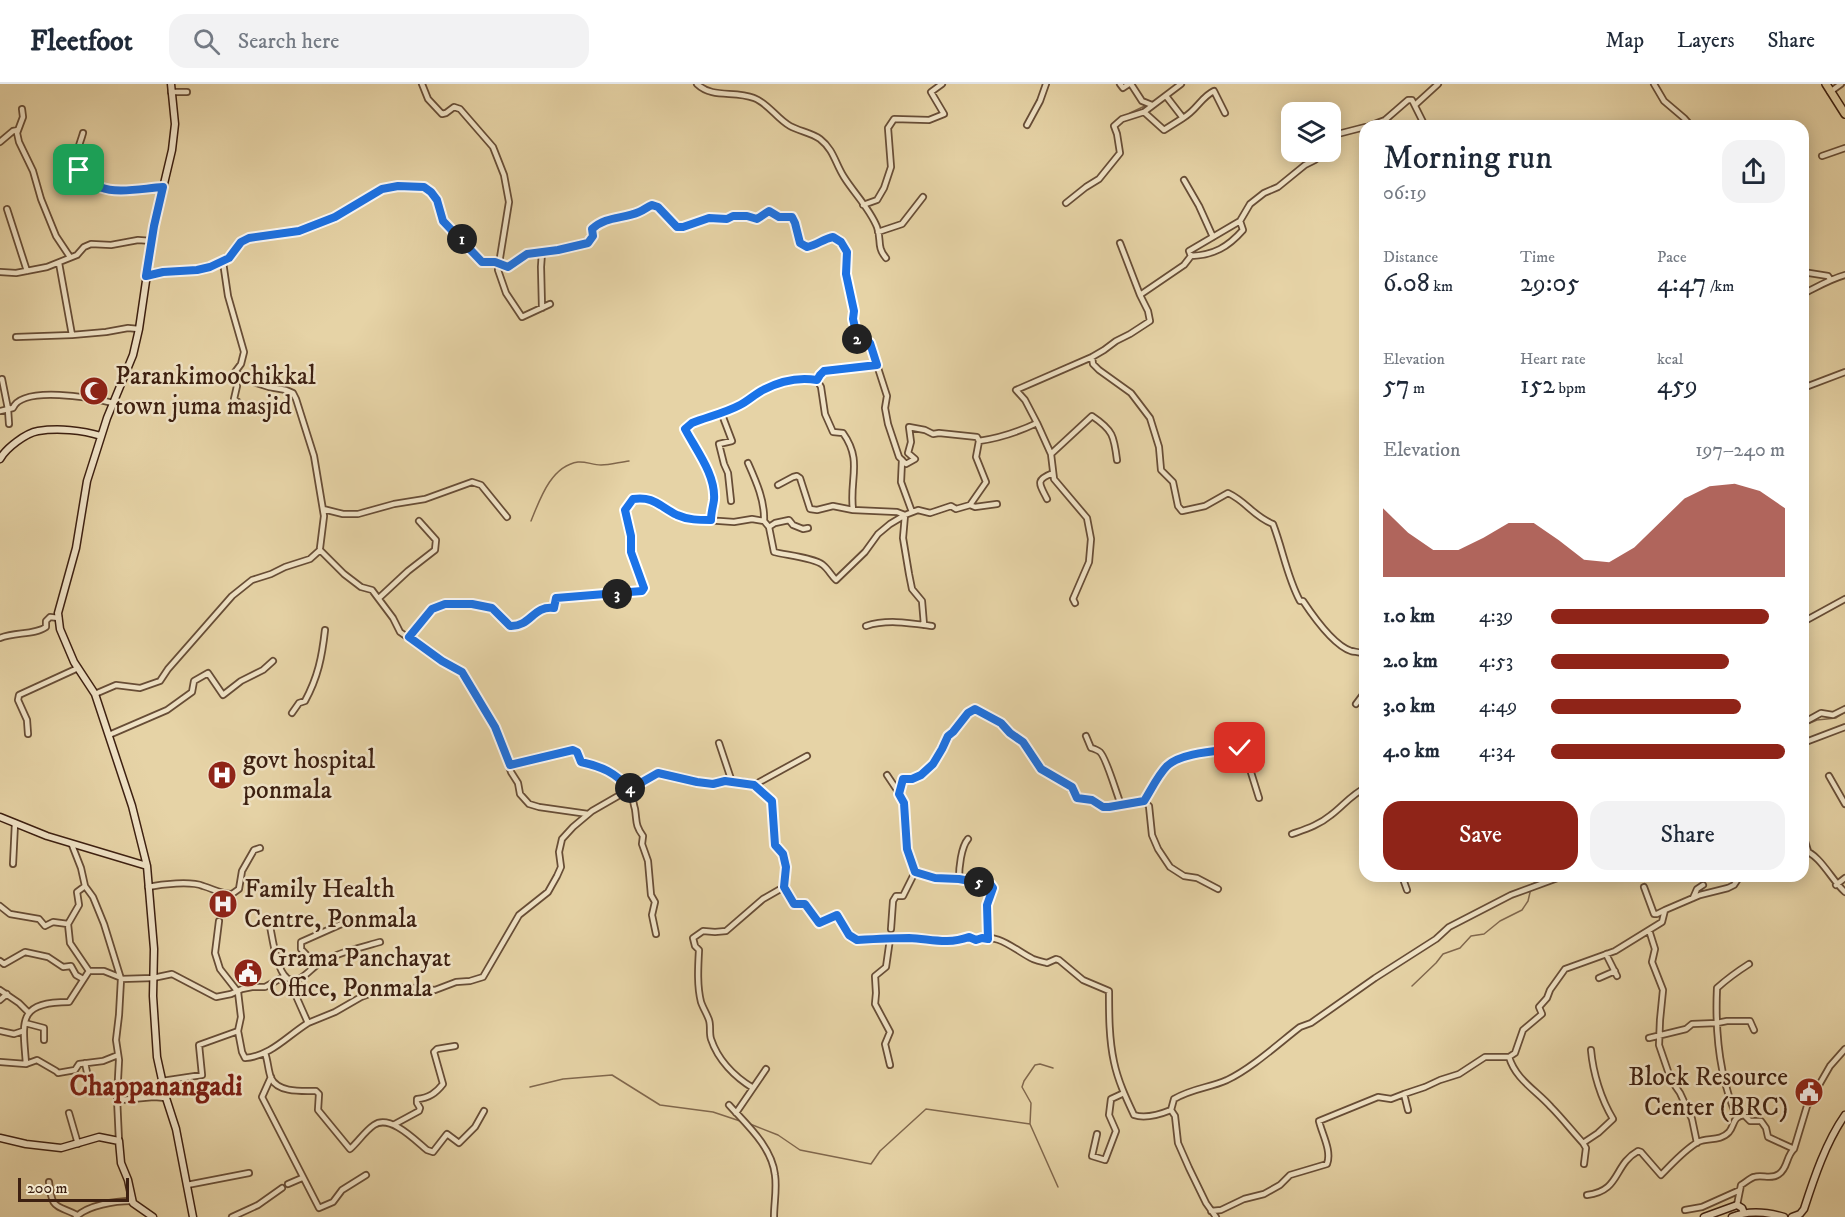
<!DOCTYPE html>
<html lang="en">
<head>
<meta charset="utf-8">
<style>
	:root { --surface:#fff; --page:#f2f2f3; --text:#1f2937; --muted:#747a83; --line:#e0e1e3; --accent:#8f2418 }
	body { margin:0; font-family:"IM FELL DW Pica",serif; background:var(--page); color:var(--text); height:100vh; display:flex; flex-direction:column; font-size:22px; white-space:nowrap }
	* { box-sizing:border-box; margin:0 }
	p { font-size:20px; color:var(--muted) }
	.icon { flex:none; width:33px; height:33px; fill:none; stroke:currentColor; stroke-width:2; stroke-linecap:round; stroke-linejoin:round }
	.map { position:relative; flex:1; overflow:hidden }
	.panel { position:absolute; left:1359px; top:36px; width:450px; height:762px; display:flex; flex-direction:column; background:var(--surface); border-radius:18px; box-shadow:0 3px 15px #0003 }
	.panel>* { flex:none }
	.fabs { position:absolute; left:1281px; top:18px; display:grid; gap:12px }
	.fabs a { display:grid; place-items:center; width:60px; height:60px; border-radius:12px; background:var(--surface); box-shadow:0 3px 15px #0003; font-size:30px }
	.scale { position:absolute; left:18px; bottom:15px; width:111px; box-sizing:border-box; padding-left:6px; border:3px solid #3d2011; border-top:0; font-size:16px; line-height:21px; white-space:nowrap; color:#3d2011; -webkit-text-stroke:4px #efe2c5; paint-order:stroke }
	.pin { position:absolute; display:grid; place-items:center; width:51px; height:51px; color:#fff; margin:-26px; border-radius:12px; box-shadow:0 3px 9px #0006 }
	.km { position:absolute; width:30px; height:30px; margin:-15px; border-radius:50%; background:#222; color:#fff; font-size:16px; line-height:30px; text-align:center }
	.round { display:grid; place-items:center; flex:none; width:63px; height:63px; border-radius:18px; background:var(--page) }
	.headline { display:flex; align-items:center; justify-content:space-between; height:102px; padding:0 24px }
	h1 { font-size:33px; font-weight:600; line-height:45px }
	.metrics { display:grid; grid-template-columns:repeat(3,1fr); gap:9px; height:102px; padding:6px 24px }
	.metrics div { display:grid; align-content:center }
	.metrics b { font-size:26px; font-weight:600 }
	.metrics small { font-size:16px; font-weight:400 }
	.metrics p { font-size:16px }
	.chart { height:168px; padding:12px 24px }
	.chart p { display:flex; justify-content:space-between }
	.chart svg { width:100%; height:108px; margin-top:6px; fill:var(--accent); opacity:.7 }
	.button { display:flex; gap:12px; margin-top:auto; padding:12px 24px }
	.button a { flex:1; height:69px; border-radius:18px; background:var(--accent); color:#fff; font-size:24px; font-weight:600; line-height:69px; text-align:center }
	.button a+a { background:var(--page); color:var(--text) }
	ul { padding:0 24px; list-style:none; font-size:20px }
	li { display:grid; grid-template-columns:96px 72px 1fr; align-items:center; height:45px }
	li i { height:15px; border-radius:8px; background:var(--accent) }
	header { display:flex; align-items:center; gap:36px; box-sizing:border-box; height:84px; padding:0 30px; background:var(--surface); border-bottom:2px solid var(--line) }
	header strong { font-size:28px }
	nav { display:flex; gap:33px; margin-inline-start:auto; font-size:21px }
	.search { width:420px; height:54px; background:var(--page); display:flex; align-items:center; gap:15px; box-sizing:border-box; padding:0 21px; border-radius:18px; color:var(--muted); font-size:22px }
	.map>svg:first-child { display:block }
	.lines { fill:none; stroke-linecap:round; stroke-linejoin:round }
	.stream { stroke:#80674c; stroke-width:1.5 }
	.street-casing { stroke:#674d36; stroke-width:8 }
	.secondary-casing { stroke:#3d2011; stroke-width:9 }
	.primary-casing { stroke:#3d2011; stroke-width:10 }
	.street { stroke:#efe2c5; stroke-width:4.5 }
	.secondary { stroke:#efe2c5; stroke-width:6 }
	.primary { stroke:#e6d3a6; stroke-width:7 }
	.route-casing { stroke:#fff; stroke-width:12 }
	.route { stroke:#1a73e8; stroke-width:8 }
	.labels { text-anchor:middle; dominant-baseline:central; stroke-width:5; stroke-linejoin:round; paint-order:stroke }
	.poi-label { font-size:26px; fill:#3d2011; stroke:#efe2c5; text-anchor:start }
	.quarter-label { font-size:28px; font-weight:bold; fill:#7a1f14; stroke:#efe2c5 }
</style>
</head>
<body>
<header>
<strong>Fleetfoot</strong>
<div class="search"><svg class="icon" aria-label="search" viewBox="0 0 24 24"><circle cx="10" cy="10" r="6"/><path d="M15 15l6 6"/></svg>Search here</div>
<nav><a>Map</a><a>Layers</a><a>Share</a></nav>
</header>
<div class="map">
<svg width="1845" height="1133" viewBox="0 0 1845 1133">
	<rect width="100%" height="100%" fill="#e6d3a6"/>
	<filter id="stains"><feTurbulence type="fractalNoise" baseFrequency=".00333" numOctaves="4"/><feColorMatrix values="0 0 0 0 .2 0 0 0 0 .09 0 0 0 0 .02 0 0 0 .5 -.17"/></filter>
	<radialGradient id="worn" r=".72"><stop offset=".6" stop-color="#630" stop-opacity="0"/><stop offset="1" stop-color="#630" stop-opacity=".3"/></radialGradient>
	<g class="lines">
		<!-- stream -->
		<path class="stream" d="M1130,29L1147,21
			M531,437C540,415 551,382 578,378C585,377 593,381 601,381C610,381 620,378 629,377
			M1803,642L1817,636L1836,634L1845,628
			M1412,902L1436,879L1443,870L1460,864L1471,852L1484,850L1500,837L1522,826L1528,817L1532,800L1552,792
			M1053,984L1040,980L1035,981L1024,997L1022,1003L1031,1019L1030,1040L1058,1103
			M530,1003L563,995L612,991L660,1021L713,1028L740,1037
			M750,1040L778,1051L800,1066L871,1080L880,1067L926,1025L1030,1040"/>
		<!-- street casing -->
		<g class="street-casing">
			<path id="street" d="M422,0L428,15L442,30L446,29L454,23L460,25L493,63L504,91L509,118L498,186L506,209L522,233L550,220
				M697,0C713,15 734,6 754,14C768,19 777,35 790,42C799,47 812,49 820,55C834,66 835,79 844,93C854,109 870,125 877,143C882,156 876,162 886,174
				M1120,0L1123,4L1129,0
				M1131,0L1142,17L1152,21
				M1654,0L1664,17L1684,34L1691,42
				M171,8H187
				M1830,8L1841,0
				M1166,12L1183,34C1197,26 1201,13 1214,7L1225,29
				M1415,21L1438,0
				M22,25L23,33L17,49L19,58L33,87L41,115L56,152L70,173
				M1144,28L1181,0
				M1027,41L1040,17L1046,0
				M1369,42L1385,36L1408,16H1412L1425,42
				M83,49C81,57 76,67 76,76C76,80 78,85 81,89C98,116 137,104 163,103
				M1330,52L1365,43
				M0,58L13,47L18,46
				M1822,72L1845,64
				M1184,96L1199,122L1213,153
				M1066,119L1086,103L1099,95L1120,69L1117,50L1114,42L1122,35L1144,28L1164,46L1183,34
				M863,121L877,116L884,104L891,83L888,44L894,35L929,36L944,30L931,8L942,0
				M7,125L27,187
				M878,148L902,140L923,113
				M1120,159L1140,211
				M1191,172L1189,167L1240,137
				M223,178L228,212L244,268L241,280L235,288
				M59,179L72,251
				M0,188L16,189L47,183L77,171L84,163L91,160L111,161L138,156L152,157
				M1803,188L1828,192L1830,195
				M145,192L163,188L197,186L223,178L229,174L241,158L249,154L299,147L335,133L383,105L398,102L424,103L431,108L437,116L443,137L453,149L468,161L481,178H495L508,183L527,170L558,166L588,159L593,152L592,145C605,132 624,134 639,128C644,126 647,123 652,121L658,123L677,143H683L709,134L727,135L733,132H747L757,135L769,127L779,133H792L795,139L800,159L807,163C817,161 823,155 833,153L841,158L847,168L846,190L854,227L853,235L858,256L865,260L870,259L877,281L824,287L818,292L817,296C799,293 780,297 763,306C755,310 748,317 740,321C725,329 707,333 691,339L685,345C696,366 716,391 714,416C713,423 711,429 711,436
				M1803,210C1817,203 1830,195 1845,191
				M542,224L541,183L542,168
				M16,253L72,251L106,248L128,244L139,245
				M1092,273L1093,280L1099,286L1131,309L1150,334L1159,363L1161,386L1173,398L1178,422L1182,427L1205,422L1228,409C1247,418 1253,432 1273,440C1283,466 1287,493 1300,517H1303C1313,532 1333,561 1351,567C1355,568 1360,568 1365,570
				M235,288L250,297L269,303L286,306L293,309L296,315L314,372L324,432L320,464
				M235,288L233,293L237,302L234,315L238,318
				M2,295L8,325L9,340
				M817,296L821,303L825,330L833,348L843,349C863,377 849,395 853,426
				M1803,304L1845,288
				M0,327L13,324C23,301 93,314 113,319
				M721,328L732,357L719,360L724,380L728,389L731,417
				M1037,339L1051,370L1054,395L1087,434L1091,455L1089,478L1073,515L1075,519
				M979,357C1000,354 1018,348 1037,339L1025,316L1016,306L1092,273L1104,266L1116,257L1130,250L1150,237L1148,227L1140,211L1184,181L1191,172C1214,171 1228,163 1243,146L1240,137L1250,120L1264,109L1278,103L1305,81L1315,76L1313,68
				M1051,370L1092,332C1113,346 1114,352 1117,376
				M902,376L901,398L912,428
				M748,379C756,397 765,417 764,437
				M778,401L793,393L797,392L800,394L810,425L817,426L833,422L853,426L897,428L905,431L903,454L909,490L912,505L922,517L924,541
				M1047,415C1039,399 1035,396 1053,389
				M970,421L975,423L997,420
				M323,425L343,430H358L394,420L425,415L472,398L481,401L507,433
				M769,443L775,439L789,436L793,441L803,445L808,444
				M379,514L408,487L435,466L436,456L419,437
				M1803,538L1845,515
				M866,542C887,535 910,539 932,542
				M409,553C415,545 426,529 434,525C445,519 483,518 494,525C501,529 504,537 510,542C531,543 534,521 554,524L556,514C585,509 614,512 642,507L644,504L631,468V451L625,426L632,415L644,413L659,419L676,431L691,435L734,438L752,435L764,437L769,443L774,468C785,471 815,474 823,481C828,485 831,491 836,496L865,468L878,450L890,440L905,431L918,426L930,429L951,422L956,425L970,421L986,398L976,373L979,357L977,353L939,349L933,350L925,346L909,343L911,358L908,369L915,375L906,380L899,373L888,340L885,324L887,312L877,281
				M0,554C14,548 35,551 46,543V537L50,533L59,534
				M95,610L116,601L140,604L160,597L168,585L232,512L252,496L271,490L285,483L310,475L320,466L344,490L361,503L372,506L393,534L400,548L442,577L462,588L495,643L511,688L518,699L520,710L529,720L539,723L588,730
				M1356,620L1365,608
				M292,629L299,619L305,617C318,593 322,573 325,546
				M1803,639L1821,629L1833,631L1845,625
				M28,650L27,636L18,616L19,611L78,584
				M109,651L167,626L192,608L194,597L208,589L223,611L241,597L263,586L273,577
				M719,659L732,698
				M1803,659L1845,643
				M509,681L573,666L577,668L581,678C599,682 622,688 630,706C633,712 633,719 635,725C637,738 635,741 643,752L642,760L648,777L651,811L655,818L652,831L656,850
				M887,691L899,709
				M1829,692L1845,720
				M754,701L807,672
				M1144,717C1151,706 1158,691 1167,682C1181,668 1221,667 1240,664L1249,682L1259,714
				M1117,722L1144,717L1149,722L1152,751L1158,765L1170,783L1184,792L1197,794L1218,805
				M1292,750C1306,745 1319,741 1331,731C1343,722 1351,711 1365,704
				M1803,751L1808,767
				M72,761L81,784L85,802L93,813L104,840L121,895L153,894L172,890L216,913L231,910L242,905L252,903H265L285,892
				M1803,766C1820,770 1832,797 1845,808
				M13,780L15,739
				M1402,792L1407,806
				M959,795C959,784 961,763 968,755
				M1836,801L1845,794
				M148,803C162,800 191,797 203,802C214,805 220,810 232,810L239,805L242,787L254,766L260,764
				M1644,803L1654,830H1657L1665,826
				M1693,814L1697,805L1703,801
				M0,822L10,830L39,835L45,842L53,838L68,840L70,859L89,887
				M268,833C272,847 275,885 287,894C299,902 310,885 318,880C336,869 359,864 380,858
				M68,840L79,821L77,808L85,802
				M891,845L893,817L896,812H903L915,788
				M1649,846L1655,865L1652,878L1663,906L1660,936L1659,961L1671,996L1680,1009L1692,1035L1697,1059
				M890,855L886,883L875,892L876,909L875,920L890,948L885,960L890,981
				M988,855L987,821L993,804L991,801L952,794H935L915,788L907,765L904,719L899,709L902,695H912L921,691L933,680L942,665L948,652L953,648L968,629L975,625L1001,639L1010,649L1022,658L1041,685L1072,703L1077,714L1092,716L1103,723L1117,722L1120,718C1116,708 1106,673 1100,668C1100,667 1092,664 1091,664L1086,652
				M1606,870L1617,892
				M0,877L4,880L25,868L48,873L63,883L71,882L76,891L83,895
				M316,881L301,865V858L346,838
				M89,887H104L119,893
				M1599,894L1615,887
				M292,903L308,939L335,928L361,913L388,903L416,904L435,906L456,898L470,897L483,893L519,831L548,808L557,792L561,783L559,768L562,755L573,743L592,727L658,689C672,691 685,696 699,698C716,701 740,693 755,701C761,705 767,712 772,717L775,761L783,770L786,783L784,803L794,820H805L819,839L837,831L850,851L857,856C874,855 892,854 909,854C931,855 947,861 969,853L976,856C997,847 1016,867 1033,875C1038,877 1043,878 1047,879L1056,875L1059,876L1083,896L1109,907C1109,930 1109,955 1114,978C1118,997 1126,1014 1134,1031C1145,1035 1161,1030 1171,1026
				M0,906L19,919L28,928
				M0,916L7,910
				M25,939L44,944V956
				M0,947L14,950L23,947
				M238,947L242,968L245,974C271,972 287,952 308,939
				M1649,954L1686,945L1692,940L1717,939L1727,937H1750L1754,946
				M265,969C268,977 268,986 271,994C278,1009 302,1007 316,1007L319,1010L318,1026L350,1065C358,1058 365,1047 374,1041C390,1030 415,1056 427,1066L433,1068L447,1050L459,1059L475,1043L484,1027
				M1509,973C1516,996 1536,1006 1551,1023C1562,1034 1572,1047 1583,1059
				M0,978L26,980L37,976L56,987L58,989L75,986L79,980L103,977L118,971
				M85,979L88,993
				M26,980C23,938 16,918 69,918L89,887
				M271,993L262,1013L319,1124L333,1118L342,1106L366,1091
				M162,997L202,991L199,961L238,947L241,933L238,908L220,885L215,869L219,837
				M753,1004C735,993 718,976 711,955C709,949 711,942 709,936C707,930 703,924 701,918C697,902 698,884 699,866L695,862L693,854L703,847L715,848L726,847L763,815L784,803
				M1404,1010L1408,1026
				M118,1018L121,1016L154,1013L166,1014
				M729,1021C747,1041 772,1063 775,1091C777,1105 774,1119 774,1133
				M1171,1026L1174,1015C1193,1004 1209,1004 1227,996C1252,984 1278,960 1300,943L1311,939L1375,894L1436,855L1449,843L1511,811L1563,792
				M1171,1026L1175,1032L1178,1059L1189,1084L1206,1119L1216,1133
				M69,1029L78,1060
				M736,1029L766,985
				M1737,1033C1719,993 1715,948 1717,904C1727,895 1738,887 1749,880
				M395,1040L419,1027L420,1024L417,1019V1015C429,1014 436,1009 443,1000L434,968L437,965L455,962
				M1097,1050L1092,1072L1105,1076L1116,1047L1109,1031L1111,1015L1124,1009
				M119,1057L117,1014L119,976L116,956L119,931L121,895
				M1584,1080L1586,1064L1583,1059L1598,1049L1613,1035C1601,1015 1593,989 1591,966
				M49,1098C52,1126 55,1120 77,1131
				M288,1100L302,1094
				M187,1101L249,1089
				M1587,1111C1621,1107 1613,1081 1638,1067L1641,1068L1661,1091C1672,1080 1684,1066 1698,1058C1707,1053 1720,1058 1729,1048C1735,1041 1732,1033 1744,1031L1750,1037H1761L1766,1044L1768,1053L1794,1065
				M1737,1121L1741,1101C1745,1099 1750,1094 1754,1093C1762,1090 1771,1096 1779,1090C1788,1084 1786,1072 1794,1065L1807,1022L1830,982L1845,965
				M1685,1126L1702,1123L1740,1106
				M1211,1127L1221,1126L1244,1115L1264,1110L1280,1101L1290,1091L1327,1080C1332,1067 1322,1050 1319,1037L1378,1013L1391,1015L1404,1010L1425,1003L1440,996L1459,990L1485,973H1509L1515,969L1523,946L1542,930L1539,923L1547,914L1550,906L1565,885L1615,867L1662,838L1665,826L1700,811L1728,804L1734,801L1740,792
				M76,1133C88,1121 115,1117 132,1117
				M232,1133L258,1121L282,1104"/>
		</g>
		<!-- secondary casing -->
		<g class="secondary-casing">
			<path id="secondary" d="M171,0L175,40L172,66L154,142L139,245L133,271L107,334L87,397L76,464L58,529L60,545L74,578L95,610L132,722L147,782L154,865L153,912L157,973L166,1014L176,1045L193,1133
				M0,375C6,364 26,349 38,347C58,344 82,346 101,352
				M0,733L47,752L147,782
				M0,1054L26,1060L61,1064L99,1053L119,1057L121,1079L128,1096L133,1119L153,1133
				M1704,1133L1737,1121L1742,1124L1744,1129
				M1732,1133C1749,1126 1767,1128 1784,1133
				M1792,1133L1800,1130L1804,1125C1814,1094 1826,1058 1845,1031"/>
		</g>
		<!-- primary casing -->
		<g class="primary-casing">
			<path id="primary" d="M1826,0L1845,30"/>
		</g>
		<!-- street -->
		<use href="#street" class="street"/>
		<!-- secondary -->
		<use href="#secondary" class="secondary"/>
		<!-- primary -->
		<use href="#primary" class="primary"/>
	</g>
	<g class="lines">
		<!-- route casing -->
		<g class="route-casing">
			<path id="route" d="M79,86C99,116 133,105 163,103L154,142L146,192L163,188L197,186L210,183L229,174L241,158L249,154L299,147L335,133L382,105L398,102L424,103L431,108L437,116L443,137L482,178H495L508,183L527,170L558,166L588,159L593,152L592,145C606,132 623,135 639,128C644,126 647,123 652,121L658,123L677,143H683L709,134L727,135L733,132H747L757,135L769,127L779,133H792L795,139L800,159L807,163C817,161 823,155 833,153L841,158L847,168L846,190L854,227L853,235L858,256L865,260L870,259L877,281L824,287L820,291L817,296C799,293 780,297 763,306C755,310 748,317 740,321C725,329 707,333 692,339L685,345C696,366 716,391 714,416C713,423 711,429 711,436C699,436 688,436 677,431C659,422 654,412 633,415L625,426L631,452V468L644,504L642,507L556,514L554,524C533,521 531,543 510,542L492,524L472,520H445L432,525L409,553L442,577L462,588L495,643L510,681L573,666L577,668L581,678C603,683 614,688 630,705L658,689L697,698L713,700L725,697L754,701L772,717L775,761L783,770L786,783L784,803L794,820H805L819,839L837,831L849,851L857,856C874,855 892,854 909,854C931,855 947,861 969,853L976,856L982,854L988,855L987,821L993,804L991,801L959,795L935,794L915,788L907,765L904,719L899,710L903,695H912L921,691L933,680L942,665L948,652L953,648L968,629L975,625L1001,639L1010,649L1023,658L1041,685L1072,703L1077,714L1092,716L1103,723H1109L1144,717C1151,706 1158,691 1167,682C1181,668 1221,667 1240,664"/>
		</g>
		<!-- route -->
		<use href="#route" class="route"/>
	</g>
	<!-- icons -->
	<defs>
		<g id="mosque-disc" transform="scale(1.5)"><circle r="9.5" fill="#8f2418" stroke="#efe2c5"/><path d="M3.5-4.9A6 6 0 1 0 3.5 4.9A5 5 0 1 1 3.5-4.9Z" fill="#fff"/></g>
		<g id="hospital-disc" transform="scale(1.5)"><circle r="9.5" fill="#8f2418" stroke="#efe2c5"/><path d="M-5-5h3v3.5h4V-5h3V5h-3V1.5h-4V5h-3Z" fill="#fff"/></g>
		<g id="civic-disc" transform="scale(1.5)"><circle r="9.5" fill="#8f2418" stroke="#efe2c5"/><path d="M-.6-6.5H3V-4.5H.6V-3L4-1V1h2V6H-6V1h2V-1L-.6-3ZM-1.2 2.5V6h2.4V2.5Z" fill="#fff"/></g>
	</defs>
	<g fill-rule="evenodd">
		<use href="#mosque-disc" x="94" y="307"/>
		<use href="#hospital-disc" x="222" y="691"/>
		<use href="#hospital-disc" x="223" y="820"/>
		<use href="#civic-disc" x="248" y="889"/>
		<use href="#civic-disc" x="1809" y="1008"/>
	</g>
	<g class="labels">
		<!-- poi labels -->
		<g class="poi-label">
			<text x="115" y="292">Parankimoochikkal<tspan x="115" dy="30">town juma masjid</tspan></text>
			<text x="243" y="676">govt hospital<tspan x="243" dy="30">ponmala</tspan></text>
			<text x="244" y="805">Family Health<tspan x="244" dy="30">Centre, Ponmala</tspan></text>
			<text x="269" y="874">Grama Panchayat<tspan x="269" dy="30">Office, Ponmala</tspan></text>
			<text x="1788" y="993" text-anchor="end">Block Resource<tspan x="1788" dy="30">Center (BRC)</tspan></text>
		</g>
		<!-- quarter labels -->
		<g class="quarter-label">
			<text x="156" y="1002">Chappanangadi</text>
		</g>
	</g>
	<rect width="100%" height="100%" filter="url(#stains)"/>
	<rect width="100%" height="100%" fill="url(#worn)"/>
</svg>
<div class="fabs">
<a><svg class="icon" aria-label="layers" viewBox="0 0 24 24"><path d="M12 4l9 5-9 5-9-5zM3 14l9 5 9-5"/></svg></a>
</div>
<div class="scale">200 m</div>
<div class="pin" style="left:79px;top:86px;background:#1e9e55"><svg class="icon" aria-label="arrive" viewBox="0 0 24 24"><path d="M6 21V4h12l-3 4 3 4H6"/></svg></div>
<div class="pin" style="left:1240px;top:664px;background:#d93025"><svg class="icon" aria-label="check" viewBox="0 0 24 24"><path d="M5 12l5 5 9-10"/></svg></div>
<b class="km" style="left:462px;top:155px">1</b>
<b class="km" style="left:857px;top:255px">2</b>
<b class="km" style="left:617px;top:510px">3</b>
<b class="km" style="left:630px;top:704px">4</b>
<b class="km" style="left:979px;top:798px">5</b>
<section class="panel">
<div class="headline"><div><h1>Morning run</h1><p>06:19</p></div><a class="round"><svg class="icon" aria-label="share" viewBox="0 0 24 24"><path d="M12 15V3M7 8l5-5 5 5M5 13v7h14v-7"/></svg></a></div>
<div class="metrics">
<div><p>Distance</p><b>6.08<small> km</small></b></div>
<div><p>Time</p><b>29:05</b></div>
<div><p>Pace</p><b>4:47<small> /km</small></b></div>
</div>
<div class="metrics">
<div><p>Elevation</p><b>57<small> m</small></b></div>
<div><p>Heart rate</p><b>152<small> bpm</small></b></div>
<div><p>kcal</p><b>459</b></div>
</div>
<div class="chart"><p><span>Elevation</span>197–240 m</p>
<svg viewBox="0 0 160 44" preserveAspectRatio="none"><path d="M0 44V16L10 26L20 33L30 33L40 28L50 22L60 22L70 29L80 37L90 38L100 32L110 22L120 12L130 7L140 6L150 9L160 16V44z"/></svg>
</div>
<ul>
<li><b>1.0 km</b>4:39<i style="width:93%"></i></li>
<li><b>2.0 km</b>4:53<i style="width:76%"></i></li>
<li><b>3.0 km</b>4:49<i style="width:81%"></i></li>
<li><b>4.0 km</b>4:34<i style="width:100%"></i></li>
</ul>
<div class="button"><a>Save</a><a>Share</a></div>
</section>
</div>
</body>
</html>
